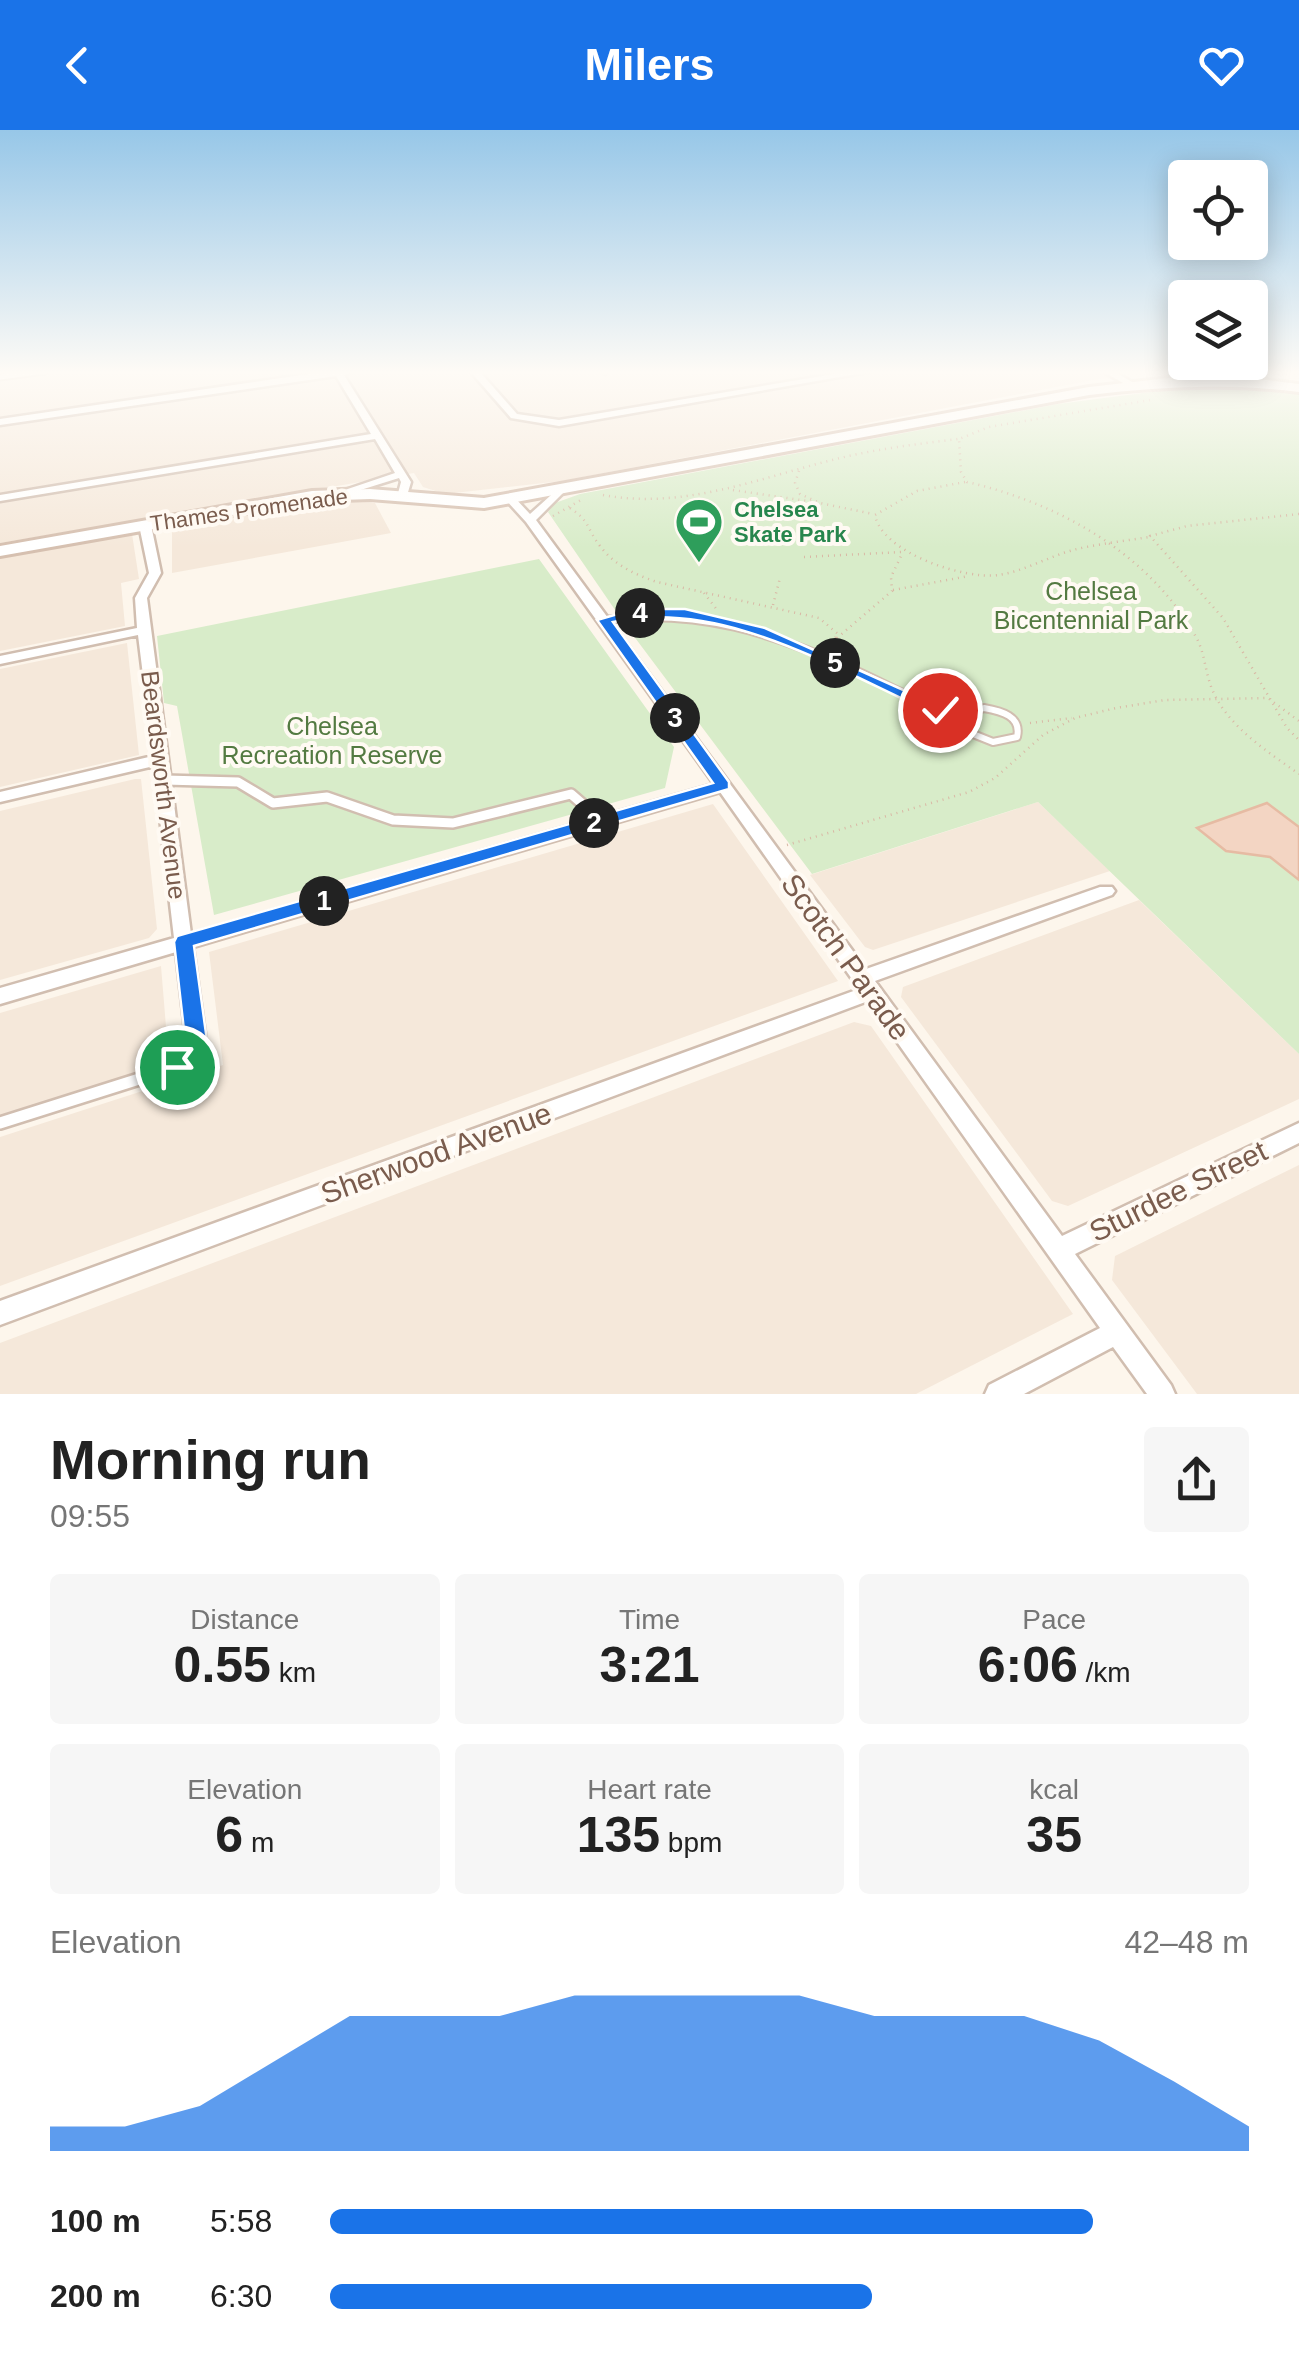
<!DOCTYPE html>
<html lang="en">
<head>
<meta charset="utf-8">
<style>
	:root { --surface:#fff; --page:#f6f6f6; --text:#222; --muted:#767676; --accent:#1a73e8 }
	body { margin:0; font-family:Helvetica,sans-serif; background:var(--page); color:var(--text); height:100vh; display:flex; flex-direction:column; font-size:38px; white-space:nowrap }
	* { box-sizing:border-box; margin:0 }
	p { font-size:32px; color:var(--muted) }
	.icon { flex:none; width:55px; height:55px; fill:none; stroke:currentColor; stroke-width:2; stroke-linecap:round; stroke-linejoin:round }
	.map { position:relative; height:1264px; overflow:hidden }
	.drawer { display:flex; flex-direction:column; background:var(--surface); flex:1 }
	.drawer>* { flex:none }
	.buttons { position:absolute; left:1168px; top:30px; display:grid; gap:20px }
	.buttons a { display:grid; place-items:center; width:100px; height:100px; border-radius:10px; background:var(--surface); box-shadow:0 5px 25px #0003; font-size:50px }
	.pin { position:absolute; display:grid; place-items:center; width:85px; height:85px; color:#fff; margin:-42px; border:5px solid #fff; border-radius:50%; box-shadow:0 2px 10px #0007 }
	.km { position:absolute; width:50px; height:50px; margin:-25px; border-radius:50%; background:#222; color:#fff; font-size:28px; line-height:50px; text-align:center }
	.round { display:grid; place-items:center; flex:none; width:105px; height:105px; border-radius:10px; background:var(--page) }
	.headline { display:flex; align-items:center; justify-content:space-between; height:170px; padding:0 50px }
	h1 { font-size:55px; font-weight:700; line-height:75px }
	.metrics { display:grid; grid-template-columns:repeat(3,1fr); gap:15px; height:170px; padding:10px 50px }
	.metrics div { display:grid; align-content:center; border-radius:10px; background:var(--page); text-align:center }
	.metrics b { font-size:50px; font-weight:700 }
	.metrics small { font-size:28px; font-weight:400 }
	.metrics p { font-size:28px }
	.chart { height:280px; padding:20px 50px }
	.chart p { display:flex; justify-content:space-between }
	.chart svg { width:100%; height:180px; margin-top:10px; fill:var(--accent); opacity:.7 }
	ul { padding:0 50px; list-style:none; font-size:32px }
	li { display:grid; grid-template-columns:160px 120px 1fr; align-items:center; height:75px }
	li i { height:25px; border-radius:12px; background:var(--accent) }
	header { display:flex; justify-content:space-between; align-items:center; height:130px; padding:0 50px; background:var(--accent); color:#fff; font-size:45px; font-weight:700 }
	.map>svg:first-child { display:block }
	.residential { fill:#f5e8da }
	.green { fill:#d8ecc9 }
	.building { fill:#f3d5c3; stroke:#e6bba3; stroke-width:2.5 }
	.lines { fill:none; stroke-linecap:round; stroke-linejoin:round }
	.lane-far3-casing { stroke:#d1beb0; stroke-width:9 }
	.lane-far2-casing { stroke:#d1beb0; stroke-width:10 }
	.lane-far1-casing { stroke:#d1beb0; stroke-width:14 }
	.lane-casing { stroke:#d1beb0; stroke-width:16 }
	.street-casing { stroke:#d1beb0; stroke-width:5 }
	.secondary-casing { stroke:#d6c0b0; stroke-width:6 }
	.path { stroke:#d9b8a5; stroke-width:2.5; stroke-dasharray:1 5; stroke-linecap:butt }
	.lane-far3 { stroke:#fff; stroke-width:5 }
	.lane-far2 { stroke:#fff; stroke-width:6 }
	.lane-far1 { stroke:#fff; stroke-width:9 }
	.lane { stroke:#fff; stroke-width:11 }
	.street { fill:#fff; fill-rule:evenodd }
	.secondary { fill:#fff; fill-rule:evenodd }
	.route { fill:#1a73e8; stroke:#fff; stroke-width:2.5 }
	.labels { text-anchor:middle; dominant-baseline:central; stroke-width:8; stroke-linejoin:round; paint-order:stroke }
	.far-leisure-label { font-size:22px; font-weight:bold; fill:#27864d; stroke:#fffaf3; text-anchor:start }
	.far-street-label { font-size:22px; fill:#7a5c4d; stroke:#fffaf3 }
	.park-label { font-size:25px; fill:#537a41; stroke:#fffaf3 }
	.street-label { font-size:25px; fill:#7a5c4d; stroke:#fffaf3 }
	.near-street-label { font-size:30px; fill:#7a5c4d; stroke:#fffaf3 }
</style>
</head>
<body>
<header><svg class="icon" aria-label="back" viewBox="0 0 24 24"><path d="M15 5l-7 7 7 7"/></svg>Milers<svg class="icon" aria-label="heart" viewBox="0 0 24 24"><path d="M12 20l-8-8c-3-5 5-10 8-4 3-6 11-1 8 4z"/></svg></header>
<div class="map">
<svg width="1299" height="1264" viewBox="0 0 1299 1264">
	<rect width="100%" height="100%" fill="#fdf6ec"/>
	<!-- residential -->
	<path class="residential" d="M0,241H1141L562,351L445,364L423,357L414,343L0,413Z
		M351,371L375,373L391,403L172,443V397L305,373Z
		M132,404L139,449L121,453L125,496L0,521V427Z
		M127,513L139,625L0,657V539Z
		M135,649H141L157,799L149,808L0,850V681Z
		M1038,672L1110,741L873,820L865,817L810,745Z
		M713,674L838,851L0,1156V1007L223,935L209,822Z
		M1139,770L1299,924V969L1068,1076L1052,1071L901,867L903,857Z
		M161,836L169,933L0,986V883Z
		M854,892L871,896L1073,1184L916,1264H0V1213Z
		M1299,1035V1264H1197L1112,1150L1115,1126Z"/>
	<!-- green -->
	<path class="green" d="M1197,256L1299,263V924L1038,672L812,744L624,493L548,382L555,373L580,364L1058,274Z
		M539,429L674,617L665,658L214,785L177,576L164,573L157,506Z"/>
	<!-- building -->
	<path class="building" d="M1267,673L1299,697V750L1270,727L1226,721L1197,698Z"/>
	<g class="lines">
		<!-- lane-far3 casing -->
		<g class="lane-far3-casing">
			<path id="lane-far3" d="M0,247L45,241"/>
		</g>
		<!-- lane-far2 casing -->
		<g class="lane-far2-casing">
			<path id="lane-far2" d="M604,490C700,479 771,502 857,541C892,557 926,577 964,585
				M984,578C1001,581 1022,586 1017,607L993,612L968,602L964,585Z"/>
		</g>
		<!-- lane-far1 casing -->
		<g class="lane-far1-casing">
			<path id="lane-far1" d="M165,650L238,652L273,673L327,667L393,690L453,693L571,664L602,691"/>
		</g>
		<!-- lane casing -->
		<g class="lane-casing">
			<path id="lane" d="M0,993L177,937L192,927L197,918"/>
		</g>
		<!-- street casing -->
		<g class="street-casing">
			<path id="street" d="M329,241H354L344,245L411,352L406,369L397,367L401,352L399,348L338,367L333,364L395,343L375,309L0,371V365L371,304L336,246L0,295V289Z
				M470,241H479L517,284L559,290L852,241H874L559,296L511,288Z
				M600,241H609L605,244Z
				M1102,241H1113L1139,256L1132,258Z
				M560,357L564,358V362L536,390L866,839L1100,757H1112L1115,761L1112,765L875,851L1062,1106L1299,993V1013L1075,1124L1171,1255L1175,1264H1147L1113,1217L1024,1264H985L989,1255L1100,1198L868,871L0,1195V1171L859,859L720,662L193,817L207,918L204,924L197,926L190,924L187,918L176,822L0,874V858L174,808L154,636L0,672V662L153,626L138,505L0,534V526L137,498L135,468L149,443L139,395L141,393L145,392L151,395L161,443L147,468L191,804L714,654L526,392L505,369L514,367L530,384Z"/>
		</g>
		<!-- secondary casing -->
		<g class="secondary-casing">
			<path id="secondary" d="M1233,246L1299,254V262C1228,253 1160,257 1089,265L484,378L370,369L312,371L0,426V416L312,361L370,359L484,368L1089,257L1169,248Z"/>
		</g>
		<!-- path -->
		<path class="path" d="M1150,270L989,297L959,309L961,342L967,352C1058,373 1149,423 1196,507C1205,523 1205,542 1212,559C1227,596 1268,622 1299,644
			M799,341L795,353L800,364L820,373L873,384
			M965,352L917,361L875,385C882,423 965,450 999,445C1024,441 1048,427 1073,420C1097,414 1124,411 1149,407
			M733,360L814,372
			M603,365C684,380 759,348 836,329C876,319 917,314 958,309
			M570,378C591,392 586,398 600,416C614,435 636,445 657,452L819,488L838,504L830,515
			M1299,384L1187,396L1150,406L1223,488L1287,598L1299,610
			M553,386L581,370
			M804,427L902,422
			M893,460L969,446
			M704,463L718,481
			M773,475L780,448
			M837,508L892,461L891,447L902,424
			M1030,593L1072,588
			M787,715L969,662L995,648L1043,605L1075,588L1116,578L1165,570L1268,568L1299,591"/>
		<!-- lane-far3 -->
		<use href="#lane-far3" class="lane-far3"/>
		<!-- lane-far2 -->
		<use href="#lane-far2" class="lane-far2"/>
		<!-- lane-far1 -->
		<use href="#lane-far1" class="lane-far1"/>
		<!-- lane -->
		<use href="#lane" class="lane"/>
		<!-- street -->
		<use href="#street" class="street"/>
		<!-- secondary -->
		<use href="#secondary" class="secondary"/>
	</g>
	<!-- sky -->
	<linearGradient id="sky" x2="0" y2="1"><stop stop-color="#97c7e8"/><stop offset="0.58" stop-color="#fefbf6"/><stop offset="1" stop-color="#fefbf6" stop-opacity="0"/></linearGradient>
	<rect width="1299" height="418" fill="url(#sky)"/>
	<!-- route -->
	<path class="route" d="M635,479H685L765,498L948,580L935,584C836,540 724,468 613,492L729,652V659L194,816L208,918L200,934L177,946L170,943L166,937L186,918L174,812L177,806L713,653L597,490Z"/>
	<!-- icons -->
	<defs>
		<g id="stadium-pin" transform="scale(2.5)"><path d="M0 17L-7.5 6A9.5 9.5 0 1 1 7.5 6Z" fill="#2e9e5b" stroke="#fffaf3"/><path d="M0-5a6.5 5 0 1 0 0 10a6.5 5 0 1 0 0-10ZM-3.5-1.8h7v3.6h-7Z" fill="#fff"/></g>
	</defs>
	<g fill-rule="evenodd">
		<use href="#stadium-pin" x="699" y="392"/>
	</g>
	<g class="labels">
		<!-- far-leisure labels -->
		<g class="far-leisure-label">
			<text x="734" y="379">Chelsea<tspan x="734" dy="25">Skate Park</tspan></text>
		</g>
		<!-- far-street labels -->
		<g class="far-street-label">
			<text transform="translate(249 380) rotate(-8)">Thames Promenade</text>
		</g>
		<!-- park labels -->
		<g class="park-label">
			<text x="1091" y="461">Chelsea<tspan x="1091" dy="29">Bicentennial Park</tspan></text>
			<text x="332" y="596">Chelsea<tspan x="332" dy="29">Recreation Reserve</tspan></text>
		</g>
		<!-- street labels -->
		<g class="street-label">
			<text transform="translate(164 655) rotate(83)">Beardsworth Avenue</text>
		</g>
		<!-- near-street labels -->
		<g class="near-street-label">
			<text transform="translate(846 827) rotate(54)">Scotch Parade</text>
			<text transform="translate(436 1023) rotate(-20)">Sherwood Avenue</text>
			<text transform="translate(1178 1061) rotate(-26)">Sturdee Street</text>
		</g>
	</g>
</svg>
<div class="buttons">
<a><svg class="icon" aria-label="locate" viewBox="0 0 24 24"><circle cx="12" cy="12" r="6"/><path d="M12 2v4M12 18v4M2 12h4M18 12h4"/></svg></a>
<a><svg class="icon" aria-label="layers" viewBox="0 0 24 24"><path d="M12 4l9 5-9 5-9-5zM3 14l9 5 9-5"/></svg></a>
</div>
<div class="pin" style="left:177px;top:937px;background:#1e9e55"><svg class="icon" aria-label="arrive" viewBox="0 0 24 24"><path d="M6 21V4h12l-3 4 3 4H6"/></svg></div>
<div class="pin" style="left:940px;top:580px;background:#d93025"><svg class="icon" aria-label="check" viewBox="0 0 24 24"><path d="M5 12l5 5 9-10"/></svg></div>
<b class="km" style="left:324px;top:771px">1</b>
<b class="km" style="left:594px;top:693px">2</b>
<b class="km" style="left:675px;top:588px">3</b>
<b class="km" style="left:640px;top:483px">4</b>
<b class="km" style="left:835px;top:533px">5</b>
</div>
<section class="drawer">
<div class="headline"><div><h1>Morning run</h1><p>09:55</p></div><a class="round"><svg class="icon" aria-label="share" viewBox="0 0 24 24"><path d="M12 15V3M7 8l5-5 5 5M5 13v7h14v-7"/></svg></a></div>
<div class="metrics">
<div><p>Distance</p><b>0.55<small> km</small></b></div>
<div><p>Time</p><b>3:21</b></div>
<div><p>Pace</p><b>6:06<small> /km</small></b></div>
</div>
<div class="metrics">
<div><p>Elevation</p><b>6<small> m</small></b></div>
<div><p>Heart rate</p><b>135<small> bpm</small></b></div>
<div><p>kcal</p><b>35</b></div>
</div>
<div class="chart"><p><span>Elevation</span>42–48 m</p>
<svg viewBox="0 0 160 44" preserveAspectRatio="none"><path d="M0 44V38L10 38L20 33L30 22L40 11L50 11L60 11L70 6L80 6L90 6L100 6L110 11L120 11L130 11L140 17L150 27L160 38V44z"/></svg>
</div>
<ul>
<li><b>100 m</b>5:58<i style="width:83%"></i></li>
<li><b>200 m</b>6:30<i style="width:59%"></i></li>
</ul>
</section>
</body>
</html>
